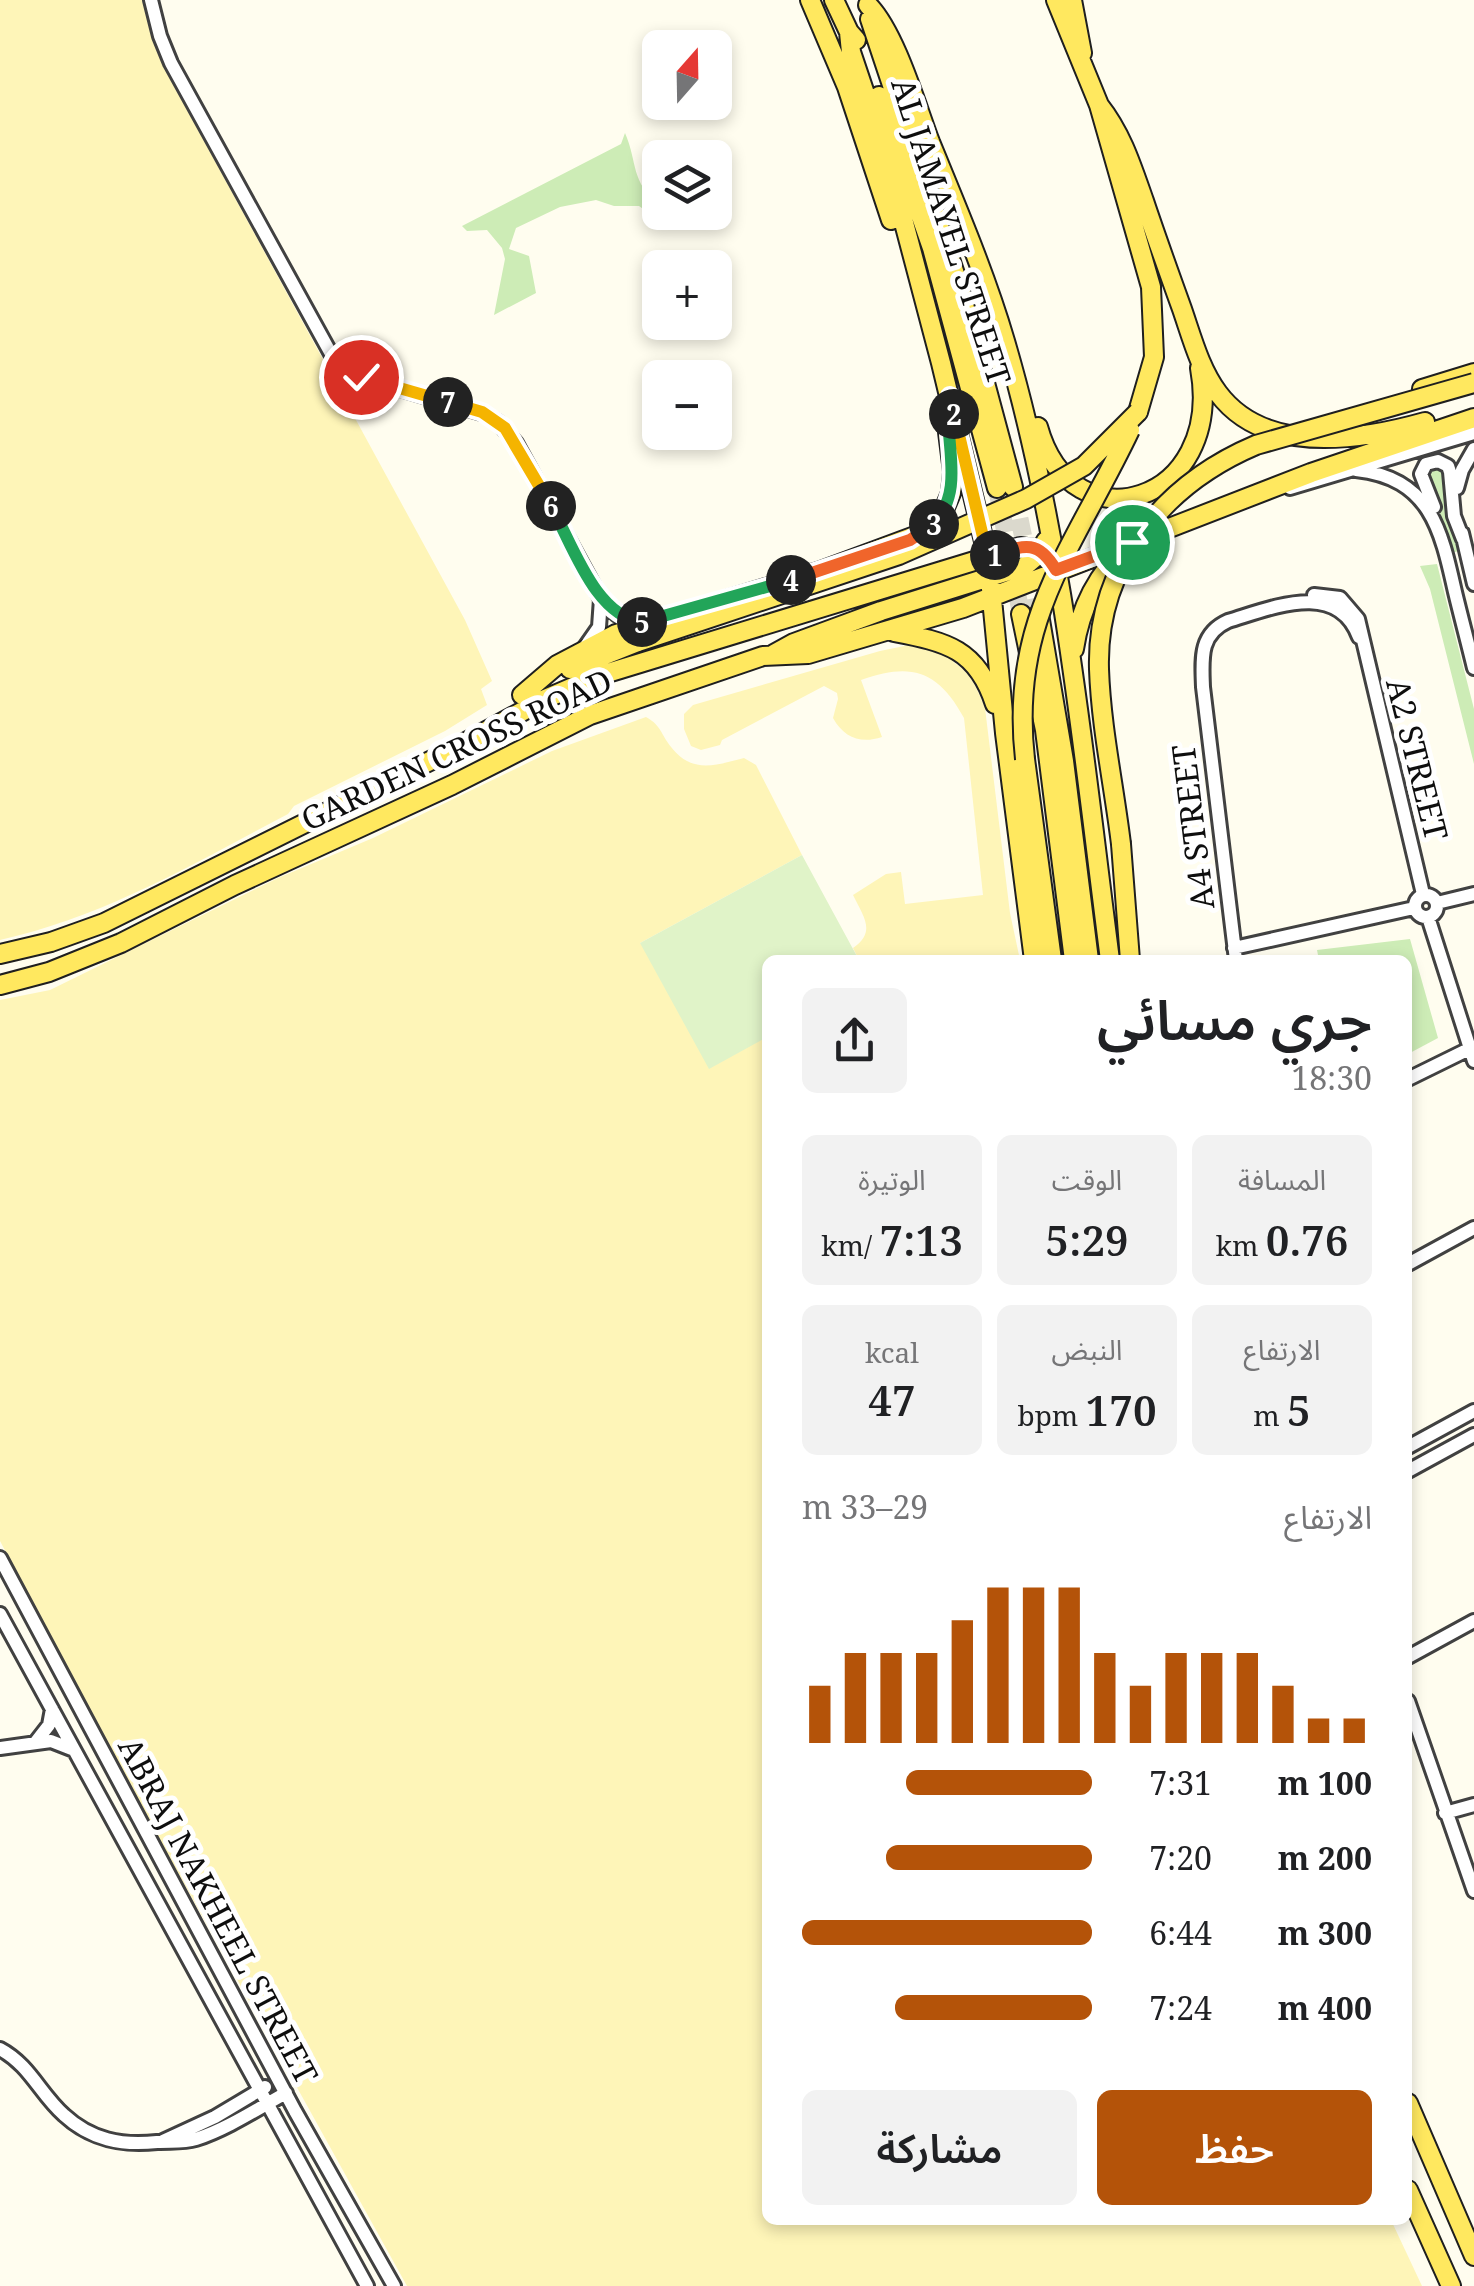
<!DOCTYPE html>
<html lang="ar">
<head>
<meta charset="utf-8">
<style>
	:root { --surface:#fff; --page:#f2f2f2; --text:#202124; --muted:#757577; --accent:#b45309 }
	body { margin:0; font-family:"Noto Serif","Noto Sans Arabic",serif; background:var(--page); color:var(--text); direction:rtl; height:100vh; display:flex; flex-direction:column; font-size:38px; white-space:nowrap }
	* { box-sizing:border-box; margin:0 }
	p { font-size:32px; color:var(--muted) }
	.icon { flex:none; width:55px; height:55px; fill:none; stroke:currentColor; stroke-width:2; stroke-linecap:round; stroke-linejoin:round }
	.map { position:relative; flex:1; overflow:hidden; direction:ltr }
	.sheet { position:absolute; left:762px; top:955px; width:650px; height:1270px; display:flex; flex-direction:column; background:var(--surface); border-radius:15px; box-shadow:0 5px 15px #0003; direction:rtl }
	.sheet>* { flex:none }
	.needle { width:65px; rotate:20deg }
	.buttons { position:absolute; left:642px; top:30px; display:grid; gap:20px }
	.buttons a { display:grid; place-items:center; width:90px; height:90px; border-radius:15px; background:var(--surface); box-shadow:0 5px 15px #0003; font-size:50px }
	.pin { position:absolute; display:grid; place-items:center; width:85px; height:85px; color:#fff; margin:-42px; border:5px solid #fff; border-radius:50%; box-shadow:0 2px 10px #0007 }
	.km { position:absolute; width:50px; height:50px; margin:-25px; border-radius:50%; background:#222; color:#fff; font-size:28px; line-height:50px; text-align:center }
	.round { display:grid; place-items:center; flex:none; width:105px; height:105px; border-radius:15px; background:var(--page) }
	.head { display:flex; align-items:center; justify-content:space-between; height:170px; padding:0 40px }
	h1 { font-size:55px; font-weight:600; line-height:75px }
	.figures { display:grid; grid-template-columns:repeat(3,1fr); gap:15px; height:170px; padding:10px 40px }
	.figures div { display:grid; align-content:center; border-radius:15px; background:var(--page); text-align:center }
	.figures b { font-size:42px; font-weight:600 }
	.figures small { font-size:28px; font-weight:400 }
	.figures p { font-size:28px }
	.chart { height:280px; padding:20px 40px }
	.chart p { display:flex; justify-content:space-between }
	.chart svg { width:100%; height:180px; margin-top:10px; stroke:var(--accent); stroke-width:6 }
	.cta { display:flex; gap:20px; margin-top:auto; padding:20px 40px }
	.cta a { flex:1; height:115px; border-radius:15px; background:var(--accent); color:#fff; font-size:40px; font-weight:600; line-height:115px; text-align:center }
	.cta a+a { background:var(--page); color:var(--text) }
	ul { padding:0 40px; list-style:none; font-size:32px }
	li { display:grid; grid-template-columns:160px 120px 1fr; align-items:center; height:75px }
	li i { height:25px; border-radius:12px; background:var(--accent) }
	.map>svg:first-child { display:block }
	.green { fill:#cdecb6 }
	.sand { fill:#fef5b8 }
	.pitch { fill:#e0f3c8 }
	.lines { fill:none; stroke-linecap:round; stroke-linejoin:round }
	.major-tunnel { stroke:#dbd9cd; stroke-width:18; stroke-dasharray:18 9; stroke-linecap:butt }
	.minor-casing { stroke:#414141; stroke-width:18 }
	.major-casing { stroke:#1f1f1f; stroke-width:22 }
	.minor { stroke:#fff; stroke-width:12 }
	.major { stroke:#ffe85f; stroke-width:18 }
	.major-bridge-casing { stroke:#1f1f1f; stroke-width:22; stroke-linecap:butt }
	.major-bridge { stroke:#ffe85f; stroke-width:18 }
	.split-1-casing { stroke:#fff; stroke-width:20 }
	.split-2-casing { stroke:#fff; stroke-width:20 }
	.split-3-casing { stroke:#fff; stroke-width:20 }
	.split-4-casing { stroke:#fff; stroke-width:20 }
	.split-5-casing { stroke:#fff; stroke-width:20 }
	.split-6-casing { stroke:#fff; stroke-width:20 }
	.split-7-casing { stroke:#fff; stroke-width:20 }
	.split-8-casing { stroke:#fff; stroke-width:20 }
	.split-1 { stroke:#f0652b; stroke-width:12 }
	.split-2 { stroke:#f5b400; stroke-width:12 }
	.split-3 { stroke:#22a559; stroke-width:12 }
	.split-4 { stroke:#f0652b; stroke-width:12 }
	.split-5 { stroke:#22a559; stroke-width:12 }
	.split-6 { stroke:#22a559; stroke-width:12 }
	.split-7 { stroke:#f5b400; stroke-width:12 }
	.split-8 { stroke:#f5b400; stroke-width:12 }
	.labels { text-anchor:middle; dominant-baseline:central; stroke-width:10; stroke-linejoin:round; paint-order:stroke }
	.street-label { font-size:32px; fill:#0e0e0e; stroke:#fff }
</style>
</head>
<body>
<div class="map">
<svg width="1474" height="2286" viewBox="0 0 1474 2286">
	<rect width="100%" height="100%" fill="#fffdef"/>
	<!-- green -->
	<path class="green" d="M625,133C638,163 630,182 660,205L656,218L639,206H614L596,200L560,207L516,228L509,249L529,256L536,293L494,315L505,259L502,248L487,230L467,231L462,226L621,144Z
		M1433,463L1444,471L1446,503L1459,551L1451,553L1441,516L1423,474Z
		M1437,564L1474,709V764L1430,589L1420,566Z
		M1410,939L1438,1038L1408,1054V960H1319L1317,950Z"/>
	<!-- sand -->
	<path class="sand" d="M0,0H142L153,42L168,75L465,620L492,681L481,689L487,705L445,731L294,806L288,814C195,863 104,917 0,940Z
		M914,644L955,656L953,662C971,673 977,688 985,708L1010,913L1020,960H859L853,948C877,932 863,916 853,895L886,874L901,872L905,904L983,895L964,718C938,670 911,662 861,680L882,737C861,744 844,738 833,718L838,699L837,693L824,686L722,740L720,745L701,750L691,746L684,729V714L693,705L880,651Z
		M646,717C658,724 659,728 666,740C688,774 710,767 744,758L756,765L802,855L640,943L767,1037L768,2220H1391L1422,2286H407L140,1804L0,1541V1000L50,990L278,878L373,838L552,751Z"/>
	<!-- pitch -->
	<path class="pitch" d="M802,855L859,960H768L767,1037L709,1069L640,943Z"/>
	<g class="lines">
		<!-- major-tunnel -->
		<path class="major-tunnel" d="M997,488L1021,614
			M1014,492L1038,609"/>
		<!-- minor casing -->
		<g class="minor-casing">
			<path id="minor" d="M151,0L160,36L171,63L335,361L353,375L482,413L498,422L516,443L601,599L617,615L648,622
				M1356,470C1430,478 1441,529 1455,592C1461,617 1468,643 1474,668
				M1290,488L1474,433
				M1457,488L1462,470L1474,449
				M1434,507L1421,474L1426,464L1438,461L1448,466L1450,472L1454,516L1463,539
				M1462,533L1474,584
				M1314,595L1340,598L1358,619L1423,894
				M585,647L599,627L601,599
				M1415 906a11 11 0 1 1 22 0a11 11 0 1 1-22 0Z
				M1437,903L1474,894
				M1428,917L1474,1061
				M1234,948L1414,908
				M1236,960L1203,687C1202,659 1199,634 1228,621C1272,608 1337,579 1359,637
				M1408,1079L1469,1049
				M1408,1264L1474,1228
				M1408,1447L1474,1411
				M1408,1471L1474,1435
				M0,1558L295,2111L394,2286
				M0,1614L367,2286
				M1408,1657L1474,1621
				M1408,1701L1474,1891
				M35,1743L49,1725L52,1709
				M0,1748L51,1741L74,1750
				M1445,1813L1474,1805
				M0,2049C30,2065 40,2094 64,2115C91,2140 122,2146 157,2142C171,2141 183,2143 196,2139C227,2129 257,2109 286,2093
				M163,2141L215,2117L265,2087"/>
		</g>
		<!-- major casing -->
		<g class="major-casing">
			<path id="major" d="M810,0L847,87L891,220
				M834,0L849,32L856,40
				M1056,0L1099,105L1151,287L1154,357L1138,412
				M1072,0L1082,53
				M868,5C895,32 916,105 930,142C957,208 985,273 1005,341C1064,542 1083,753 1110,960
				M870,19L959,286L1013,487
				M849,32L851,52L888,162L941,363L988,558L1005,733L1034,960
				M879,96L932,248L997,488
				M1099,105C1122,134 1132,167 1144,201C1156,237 1169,273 1182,309C1192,338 1200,369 1218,393C1265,456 1361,440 1425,422
				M1422,389L1474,373
				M1038,427C1072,550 1225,504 1200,368
				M1021,614L1045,730L1074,960
				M1039,614L1064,761L1089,960
				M894,632C947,642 977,649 995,704
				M1074,649C1080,608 1097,574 1128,546
				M774,654L794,643L881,611L1025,566L1038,555L1046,541
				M570,669L638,642
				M522,695L557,665L616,634L818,572L923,533L943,512L951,493L953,472L946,416
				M1025,759L1052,960
				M1121,844L1130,960
				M0,954L51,942L104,923L446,753L545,699L601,675L1020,547L1041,550L1056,570
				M0,985L49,972L121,943L235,885L452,785L590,715L763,656L808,654L963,608L1311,473L1474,418
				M1408,2103L1474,2256
				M1408,2190L1451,2286"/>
		</g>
		<!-- minor -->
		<use href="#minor" class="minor"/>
		<!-- major -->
		<use href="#major" class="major"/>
		<!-- major-bridge casing -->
		<g class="major-bridge-casing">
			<path id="major-bridge" d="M638,642L899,555L1026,499L1084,466L1138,412
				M1025,759C1009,619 1074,548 1130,430
				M1121,844C1114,786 1101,727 1099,669C1096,565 1164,484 1256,445L1474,383"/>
		</g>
		<!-- major-bridge -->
		<use href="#major-bridge" class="major-bridge"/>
	</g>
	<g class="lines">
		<!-- split-1 casing -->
		<g class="split-1-casing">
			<path id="split-1" d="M995,555C1024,545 1038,539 1056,570L1132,542"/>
		</g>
		<!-- split-2 casing -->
		<g class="split-2-casing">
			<path id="split-2" d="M954,414L988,558L995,555"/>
		</g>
		<!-- split-3 casing -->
		<g class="split-3-casing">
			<path id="split-3" d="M934,524C967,486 942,441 950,396L954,414"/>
		</g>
		<!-- split-4 casing -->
		<g class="split-4-casing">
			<path id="split-4" d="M791,580L910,540L934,524"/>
		</g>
		<!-- split-5 casing -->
		<g class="split-5-casing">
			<path id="split-5" d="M642,622L791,580"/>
		</g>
		<!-- split-6 casing -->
		<g class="split-6-casing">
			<path id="split-6" d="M551,506C573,545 595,616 642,622"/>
		</g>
		<!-- split-7 casing -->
		<g class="split-7-casing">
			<path id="split-7" d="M448,402L482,412L505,428L551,506"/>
		</g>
		<!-- split-8 casing -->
		<g class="split-8-casing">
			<path id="split-8" d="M361,377L448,402"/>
		</g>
		<!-- split-1 -->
		<use href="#split-1" class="split-1"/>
		<!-- split-2 -->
		<use href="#split-2" class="split-2"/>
		<!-- split-3 -->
		<use href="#split-3" class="split-3"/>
		<!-- split-4 -->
		<use href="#split-4" class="split-4"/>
		<!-- split-5 -->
		<use href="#split-5" class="split-5"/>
		<!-- split-6 -->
		<use href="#split-6" class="split-6"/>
		<!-- split-7 -->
		<use href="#split-7" class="split-7"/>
		<!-- split-8 -->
		<use href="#split-8" class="split-8"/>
	</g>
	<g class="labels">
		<!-- street labels -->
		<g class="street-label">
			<text transform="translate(952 231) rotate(72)">AL JAMAYEL STREET</text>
			<text transform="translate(456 749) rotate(-25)">GARDEN CROSS ROAD</text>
			<text transform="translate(1418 759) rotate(76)">A2 STREET</text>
			<text transform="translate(1192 827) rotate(-97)">A4 STREET</text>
			<text transform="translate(219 1910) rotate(62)">ABRAJ NAKHEEL STREET</text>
		</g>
	</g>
</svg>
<div class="buttons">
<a><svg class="needle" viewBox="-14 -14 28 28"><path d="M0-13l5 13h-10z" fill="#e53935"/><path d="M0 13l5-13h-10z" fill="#757577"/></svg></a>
<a><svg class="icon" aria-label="layers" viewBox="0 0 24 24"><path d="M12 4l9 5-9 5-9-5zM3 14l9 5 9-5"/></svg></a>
<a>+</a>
<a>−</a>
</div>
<div class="pin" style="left:1132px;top:542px;background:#1e9e55"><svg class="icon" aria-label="arrive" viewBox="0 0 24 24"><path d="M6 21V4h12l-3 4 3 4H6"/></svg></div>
<div class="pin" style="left:361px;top:377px;background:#d93025"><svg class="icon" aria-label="check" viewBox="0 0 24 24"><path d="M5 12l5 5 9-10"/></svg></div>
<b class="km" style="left:995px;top:555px">1</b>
<b class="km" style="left:954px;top:414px">2</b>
<b class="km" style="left:934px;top:524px">3</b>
<b class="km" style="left:791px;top:580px">4</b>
<b class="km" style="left:642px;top:622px">5</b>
<b class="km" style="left:551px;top:506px">6</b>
<b class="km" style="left:448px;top:402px">7</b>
<section class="sheet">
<div class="head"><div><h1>جري مسائي</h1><p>18:30</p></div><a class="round"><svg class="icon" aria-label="share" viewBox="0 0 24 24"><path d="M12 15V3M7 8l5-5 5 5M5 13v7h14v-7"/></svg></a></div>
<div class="figures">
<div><p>المسافة</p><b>0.76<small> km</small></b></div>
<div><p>الوقت</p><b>5:29</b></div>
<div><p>الوتيرة</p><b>7:13<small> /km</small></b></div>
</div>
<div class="figures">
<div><p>الارتفاع</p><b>5<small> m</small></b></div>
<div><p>النبض</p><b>170<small> bpm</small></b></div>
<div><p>kcal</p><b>47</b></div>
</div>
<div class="chart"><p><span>الارتفاع</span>29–33 m</p>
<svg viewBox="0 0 160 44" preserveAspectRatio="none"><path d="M5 44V30M15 44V22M25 44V22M35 44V22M45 44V14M55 44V6M65 44V6M75 44V6M85 44V22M95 44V30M105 44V22M115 44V22M125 44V22M135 44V30M145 44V38M155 44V38"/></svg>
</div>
<ul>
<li><b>100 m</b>7:31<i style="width:64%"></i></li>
<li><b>200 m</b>7:20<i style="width:71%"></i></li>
<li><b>300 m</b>6:44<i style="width:100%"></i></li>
<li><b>400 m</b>7:24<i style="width:68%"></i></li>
</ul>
<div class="cta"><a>حفظ</a><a>مشاركة</a></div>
</section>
</div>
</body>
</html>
